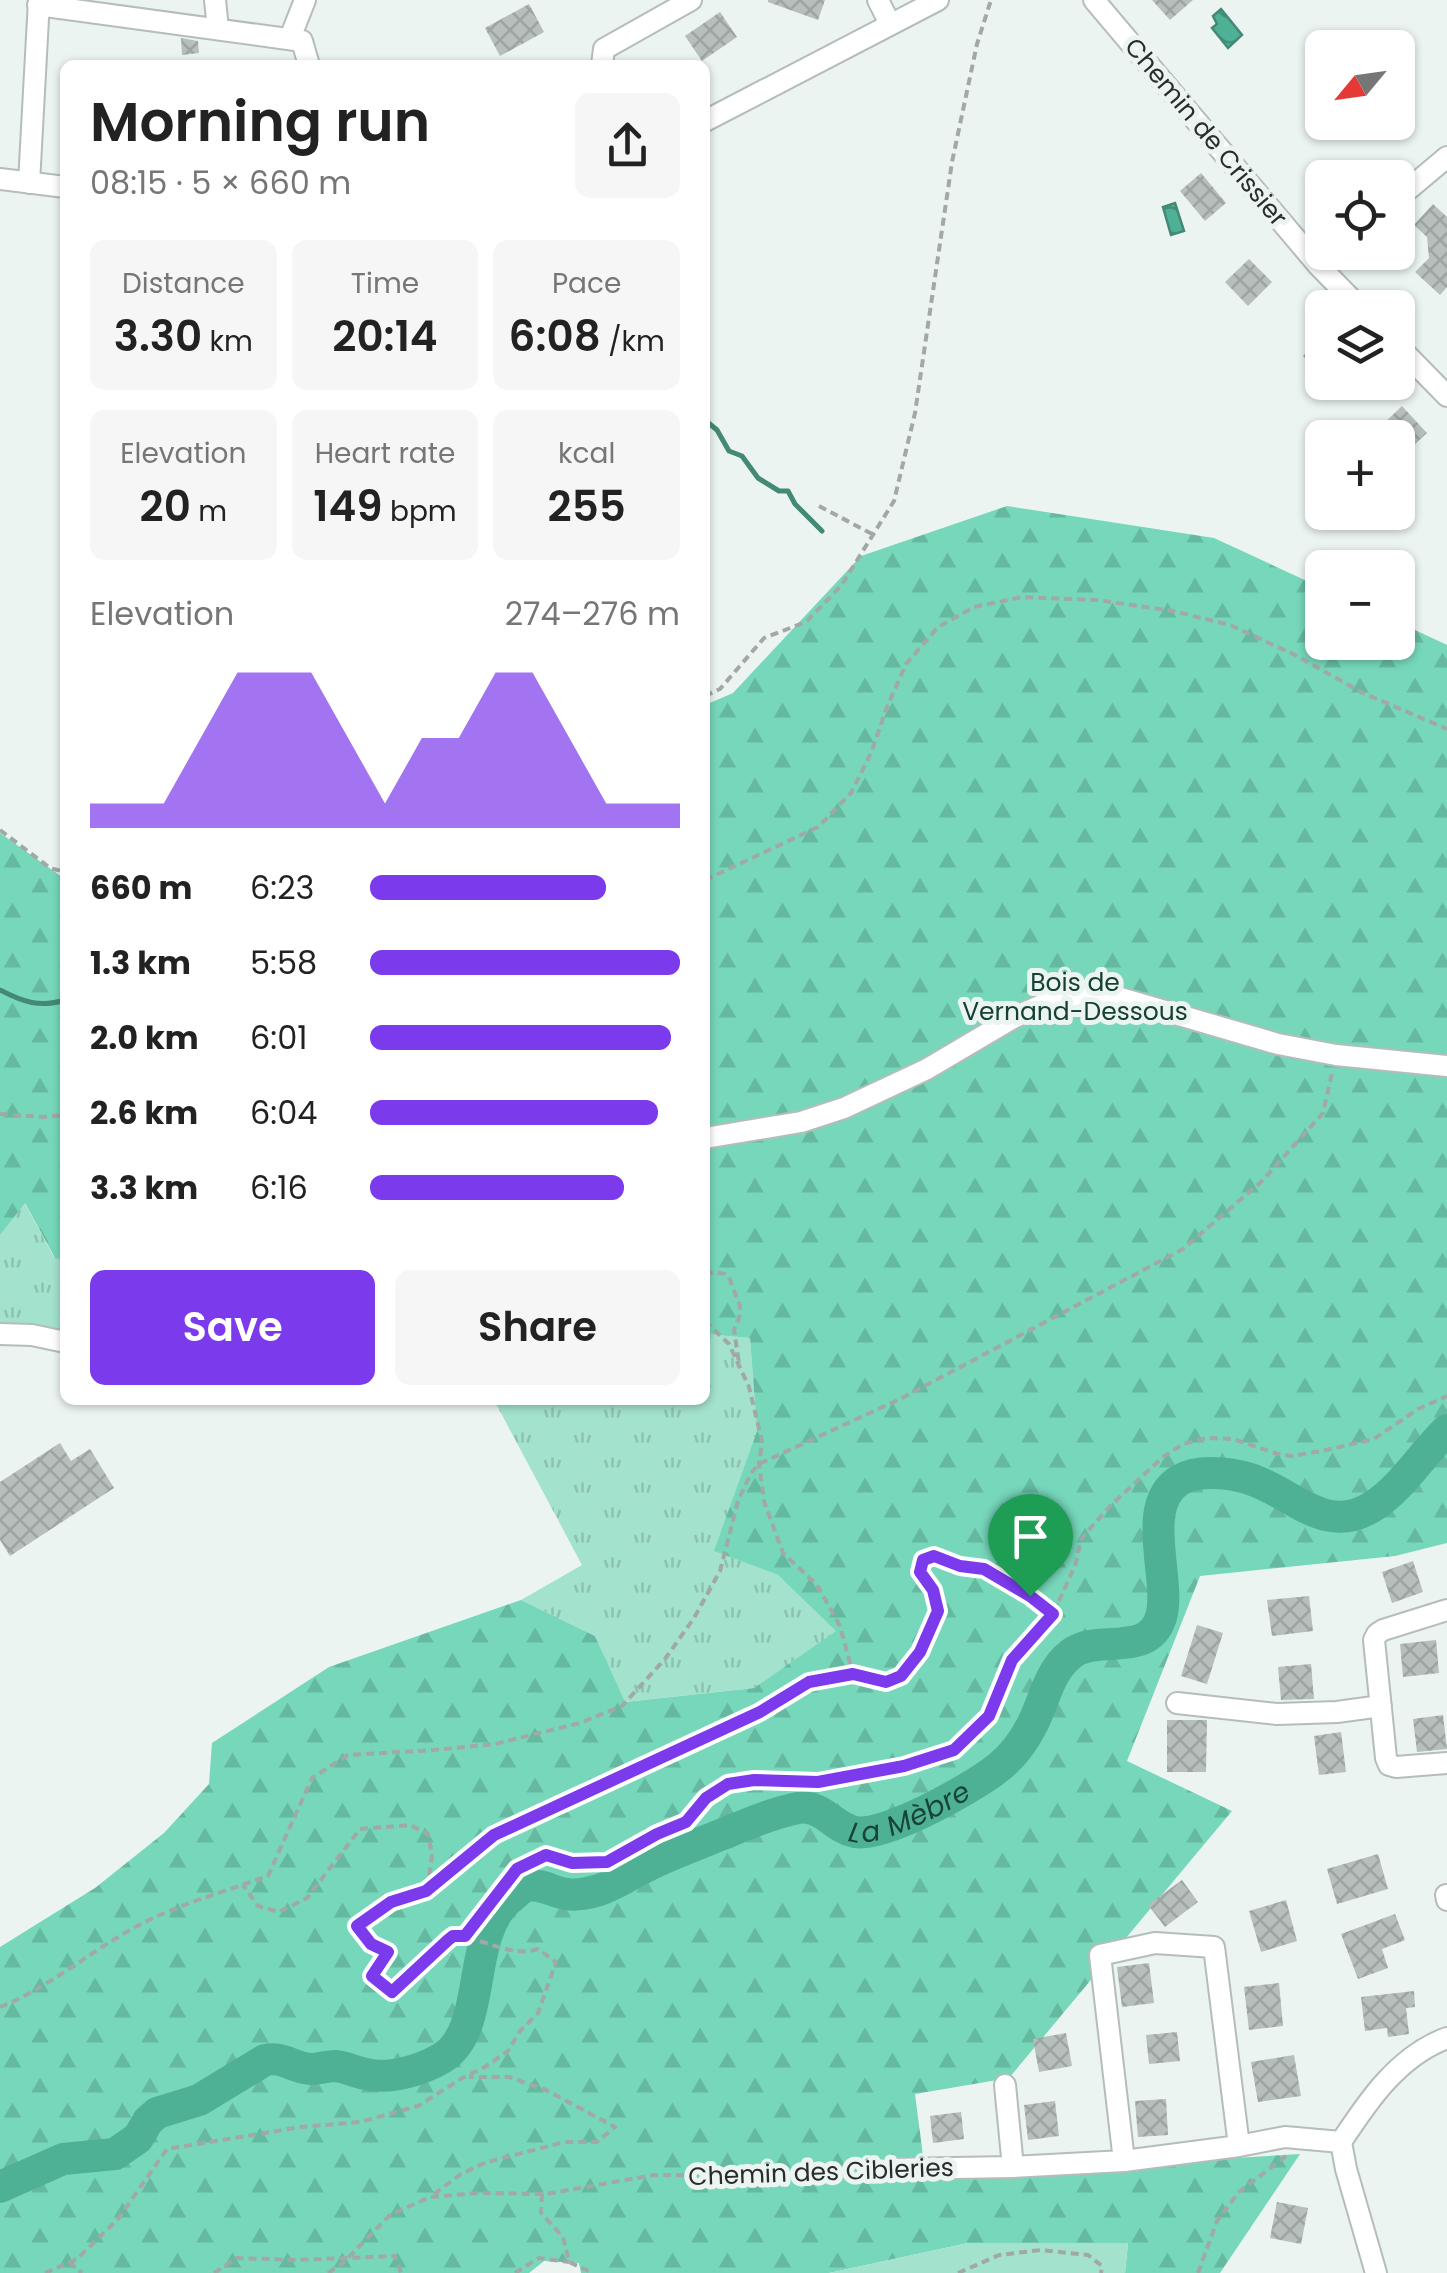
<!DOCTYPE html>
<html lang="en">
<head>
<meta charset="utf-8">
<style>
	:root { --surface:#fff; --page:#f6f6f6; --text:#222; --muted:#767676; --accent:#7c3aed }
	body { margin:0; font-family:Poppins,sans-serif; background:var(--page); color:var(--text); height:100vh; display:flex; flex-direction:column; font-size:38px; white-space:nowrap }
	* { box-sizing:border-box; margin:0 }
	p { font-size:32px; color:var(--muted) }
	.icon { flex:none; width:55px; height:55px; fill:none; stroke:currentColor; stroke-width:2; stroke-linecap:round; stroke-linejoin:round }
	.map { position:relative; flex:1; overflow:hidden }
	.sheet { position:absolute; left:60px; top:60px; width:650px; height:1345px; display:flex; flex-direction:column; background:var(--surface); border-radius:15px; box-shadow:0 2px 8px #0004 }
	.sheet>* { flex:none }
	.needle { width:65px; rotate:241deg }
	.tools { position:absolute; left:1305px; top:30px; display:grid; gap:20px }
	.tools a { display:grid; place-items:center; width:110px; height:110px; border-radius:15px; background:var(--surface); box-shadow:0 2px 8px #0004; font-size:50px }
	.pin { position:absolute; display:grid; place-items:center; width:85px; height:85px; color:#fff; margin:-102px -42px; border-radius:50% 50% 50% 0; rotate:-45deg; box-shadow:0 0 10px #0007 }
	.pin .icon { rotate:45deg }
	.round { display:grid; place-items:center; flex:none; width:105px; height:105px; border-radius:15px; background:var(--page) }
	.headline { display:flex; align-items:center; justify-content:space-between; height:170px; padding:0 30px }
	h1 { font-size:55px; font-weight:600; line-height:75px }
	.stats { display:grid; grid-template-columns:repeat(3,1fr); gap:15px; height:170px; padding:10px 30px }
	.stats div { display:grid; align-content:center; border-radius:15px; background:var(--page); text-align:center }
	.stats b { font-size:42px; font-weight:600 }
	.stats small { font-size:28px; font-weight:400 }
	.stats p { font-size:28px }
	.chart { height:280px; padding:20px 30px }
	.chart p { display:flex; justify-content:space-between }
	.chart svg { width:100%; height:180px; margin-top:10px; fill:var(--accent); opacity:.7 }
	.button { display:flex; gap:20px; margin-top:auto; padding:20px 30px }
	.button a { flex:1; height:115px; border-radius:15px; background:var(--accent); color:#fff; font-size:40px; font-weight:600; line-height:115px; text-align:center }
	.button a+a { background:var(--page); color:var(--text) }
	ul { padding:0 30px; list-style:none; font-size:32px }
	li { display:grid; grid-template-columns:160px 120px 1fr; align-items:center; height:75px }
	li i { height:25px; border-radius:12px; background:var(--accent) }
	.map>svg:first-child { display:block }
	.grass { fill:url(#grass-tufts) }
	.forest { fill:url(#forest-firs) }
	.green { fill:#a3e2cd }
	.water { fill:url(#water-waves); stroke:#438976; stroke-width:2.5 }
	.lines { fill:none; stroke-linecap:round; stroke-linejoin:round }
	.stream { stroke:#438976; stroke-width:5 }
	.river { stroke:#4eb196; stroke-width:32 }
	.building { fill:url(#building-cross-hatch) }
	.minor-casing { stroke:#b5bdba; stroke-width:24 }
	.path { stroke:#a1a8a5; stroke-width:4; stroke-dasharray:8 5; stroke-linecap:butt }
	.minor { stroke:#fff; stroke-width:20 }
	.route-casing { stroke:#fff; stroke-width:20 }
	.route { stroke:#7c3aed; stroke-width:12 }
	.labels { text-anchor:middle; dominant-baseline:central; stroke-width:10; stroke-linejoin:round; paint-order:stroke }
	.street-label { font-size:25px; fill:#292c2b; stroke:#ebf4f1 }
	.park-label { font-size:25px; fill:#154135; stroke:#ebf4f1 }
	.water-label { font-size:28px; font-style:italic; fill:#184438; stroke:#ebf4f1 }
</style>
</head>
<body>
<div class="map">
<svg width="1447" height="2273" viewBox="0 0 1447 2273">
	<defs>
		<pattern id="grass-tufts" width="24" height="20" patternUnits="userSpaceOnUse" patternTransform="scale(2.5)"><rect width="24" height="20" fill="#a3e2cd"/><path d="M3 7l-1-3M5 7V3M7 7l1-3M15 17l-1-3M17 17v-4M19 17l1-3" fill="none" stroke="#8cc2b0"/></pattern>
		<pattern id="forest-firs" width="22" height="20" patternUnits="userSpaceOnUse" patternTransform="scale(2.5)"><rect width="22" height="20" fill="#76d7bb"/><path d="M5 1l3.5 6h-7zM16 11l3.5 6h-7z" fill="#66b9a1"/></pattern>
		<pattern id="water-waves" width="16" height="10" patternUnits="userSpaceOnUse" patternTransform="scale(2.5)"><rect width="16" height="10" fill="#4eb196"/><path d="M0 5q4-4 8 0t8 0" fill="none" stroke="#41907b"/></pattern>
		<pattern id="building-cross-hatch" width="8" height="8" patternUnits="userSpaceOnUse" patternTransform="scale(2.5)"><rect width="8" height="8" fill="#b7bfbc"/><path d="M0 0l8 8M0 8l8-8" fill="none" stroke="#9da4a2"/></pattern>
	</defs>
	<rect width="100%" height="100%" fill="#ebf4f1"/>
	<!-- grass -->
	<path class="grass" d="M24,1202L54,1257L65,1260V1334L0,1327V1235Z
		M705,1334L750,1338L757,1431L715,1551L778,1575L837,1631L754,1688L624,1702L595,1636L521,1600L582,1565L494,1400H705Z"/>
	<!-- forest -->
	<path class="forest" d="M1007,506L1214,538L1322,588V642H1398V622L1447,645V1543L1395,1556L1200,1576L1127,1761L1232,1811L1009,2078L915,2094L924,2164L991,2173L1300,2154L1220,2273H1125L1128,2243H968L829,2273H581L579,2263L544,2261L529,2273H0V1947L95,1888L164,1833L209,1784L212,1743L329,1667L521,1600L595,1636L625,1702L754,1688L836,1631L778,1575L714,1551L757,1431L750,1338L705,1334V705L733,693L861,556Z
		M0,833L65,879V1260L55,1258L25,1203L0,1235Z"/>
	<!-- green -->
	<path class="green" d="M968,2243H1128L1125,2273H829Z"/>
	<!-- water -->
	<path class="water" d="M1221,9L1242,35L1228,48L1212,28L1217,24L1213,16Z
		M1175,203L1184,231L1171,235L1163,207Z"/>
	<g class="lines">
		<!-- stream -->
		<path class="stream" d="M705,420L717,430L729,451L742,456L758,478L779,491H788L795,504L822,531
			M0,990C23,1002 40,1008 65,1000"/>
		<!-- river -->
		<path class="river" id="s1" d="M0,2187L63,2159L115,2154L138,2138L148,2121L157,2113L199,2100L265,2060C283,2056 293,2068 311,2069C319,2069 327,2066 335,2066C346,2067 355,2072 366,2074C389,2080 422,2070 442,2058C489,2029 465,1936 509,1899C514,1895 522,1887 528,1886C541,1883 555,1893 567,1894C578,1896 588,1893 599,1890C617,1884 632,1873 649,1865C673,1853 698,1844 723,1834C747,1824 773,1813 798,1808C822,1804 834,1828 855,1832C884,1838 975,1787 999,1767C1013,1756 1025,1739 1033,1723C1045,1699 1049,1671 1071,1654C1098,1633 1148,1659 1161,1617C1172,1580 1138,1505 1180,1480C1190,1474 1200,1473 1211,1473C1224,1473 1238,1475 1250,1479C1294,1493 1326,1538 1375,1505C1403,1486 1423,1453 1447,1430"/>
	</g>
	<!-- building -->
	<path class="building" d="M768,0H825L818,20L768,2Z
		M1152,0H1193L1170,20Z
		M529,4L544,32L500,56L485,28Z
		M720,12L737,37L702,61L685,36Z
		M181,38L198,41L199,53L182,55Z
		M1201,173L1226,203L1205,221L1180,191Z
		M1433,204L1447,217V287L1440,295L1415,272L1429,258L1427,237L1414,225Z
		M1249,259L1272,282L1248,306L1225,282Z
		M1322,338V377L1303,356Z
		M1402,406L1427,433L1404,454L1398,447V438H1388L1379,428Z
		M60,1443L71,1461L90,1449L114,1488L10,1556L0,1540V1482Z
		M1413,1561L1423,1592L1392,1603L1382,1572Z
		M1309,1596L1313,1631L1272,1636L1267,1600Z
		M1197,1625L1223,1633L1207,1684L1181,1676Z
		M1436,1640L1439,1673L1403,1677L1400,1644Z
		M1311,1664L1314,1699L1281,1700L1278,1667Z
		M1443,1715L1447,1749L1417,1752L1413,1719Z
		M1167,1720H1207L1206,1772H1167Z
		M1341,1732L1346,1772L1319,1775L1314,1736Z
		M1378,1854L1388,1889L1337,1904L1327,1869Z
		M1182,1880L1198,1902L1165,1927L1148,1905Z
		M1286,1900L1297,1941L1261,1952L1249,1911Z
		M1395,1914L1405,1940L1382,1949L1388,1968L1358,1979L1341,1934Z
		M1149,1963L1154,2003L1122,2007L1117,1967Z
		M1279,1983L1283,2026L1249,2030L1244,1987Z
		M1414,1991L1415,2007L1406,2008L1409,2034L1388,2037L1387,2028L1365,2031L1361,1997Z
		M1177,2032L1180,2061L1149,2064L1146,2035Z
		M1066,2033L1072,2066L1039,2072L1033,2039Z
		M1294,2055L1301,2096L1258,2102L1251,2062Z
		M1166,2099L1168,2135L1138,2137L1135,2101Z
		M1055,2101L1059,2136L1028,2140L1024,2105Z
		M961,2112L964,2139L933,2143L930,2116Z
		M1277,2202L1308,2208L1301,2244L1270,2238Z"/>
	<g class="lines">
		<!-- minor casing -->
		<g class="minor-casing">
			<path id="minor" d="M215,0L218,29
				M878,0L890,24
				M1094,0L1318,265L1360,308
				M38,5L302,41L309,65
				M290,38L305,0
				M602,65L604,49L691,0
				M705,121L938,0
				M0,179L65,187
				M29,183L39,0
				M1398,198L1447,157
				M1398,346L1447,396
				M705,1138L801,1122L844,1108L927,1069L1015,1017L1051,1001L1081,994L1114,996L1278,1044L1336,1055L1447,1066
				M0,1334L32,1335L65,1342
				M1447,1610L1383,1630L1377,1634L1374,1640L1386,1758L1389,1765L1396,1767L1447,1763
				M1177,1703L1277,1714L1337,1712L1381,1706
				M1446,1895L1447,1900
				M1005,2085L1013,2167
				M1124,2161L1100,1955L1155,1943L1214,1947L1239,2146
				M895,2169L1013,2167L1124,2161L1239,2146L1285,2137L1341,2142
				M1376,2273L1346,2169L1341,2142C1368,2101 1398,2056 1447,2038"/>
		</g>
		<!-- path -->
		<path class="path" d="M819,506L874,535
			M705,696L720,689L764,638L806,622L841,586L894,501L915,413L952,162L977,44L991,0
			M0,830L50,868L65,872
			M705,880L818,827L851,793L871,753L887,707L906,664L938,627L974,607L1022,597L1097,600L1173,611L1230,625L1295,655L1363,693L1447,729
			M0,1114L44,1117L65,1115
			M705,1274L714,1272L725,1274L729,1277L740,1306L739,1318L734,1330L739,1363
			M705,1321L729,1344L749,1387L762,1441L759,1464L764,1501L783,1553L817,1585L840,1626L853,1674L886,1682L901,1676L920,1651L938,1611L933,1591L920,1572L923,1561L934,1557L959,1565L984,1569L1031,1595L1053,1614
			M427,1891L493,1835L760,1712L809,1682L850,1675
			M465,1937L517,1869L545,1855L572,1863L607,1862L657,1835L686,1822L706,1799L728,1784L754,1780L818,1782L905,1766L954,1750L989,1716L1012,1661L1053,1614L1076,1563L1081,1539L1110,1506L1163,1457L1183,1444L1207,1438L1233,1439L1278,1454L1292,1456L1322,1451L1374,1439L1418,1409L1447,1396
			M0,2007C53,1986 97,1945 149,1920C187,1902 229,1890 268,1876L312,1778L348,1755L434,1750L495,1744L580,1723L622,1706L665,1659L694,1618L720,1571L738,1501L751,1473L759,1464L900,1399L1183,1249L1262,1181L1323,1113L1332,1073
			M434,2194L461,2174L487,2162L565,2142H597L615,2127L546,2090L509,2077H469
			M542,2194L541,2213L563,2237L569,2262L593,2273
			M69,2262L82,2273
			M45,2273L77,2259L118,2219L167,2149L301,2127L360,2122L418,2106L464,2077L485,2067L508,2051L520,2031L538,2013L556,1962L538,1949C509,1958 483,1937 453,1936L393,1992L371,1976L388,1952L371,1945L357,1925L391,1901L427,1891L432,1855L428,1834L410,1825L360,1829L307,1898L279,1912L258,1906L243,1885
			M214,2273L237,2258L295,2260L395,2256L401,2273
			M328,2273L342,2264L390,2215L430,2197L479,2193L546,2194L654,2175L752,2176L879,2169
			M515,2273L539,2258L569,2262
			M958,2273L999,2255L1041,2250L1088,2255L1102,2266L1101,2273
			M1198,2273L1217,2221L1239,2192L1286,2156"/>
		<!-- minor -->
		<use href="#minor" class="minor"/>
	</g>
	<g class="lines">
		<!-- route casing -->
		<g class="route-casing">
			<path id="route" d="M934,1556L960,1566L984,1569L1030,1596L1053,1614L1012,1660L989,1716L954,1750L904,1766L818,1782L754,1780L728,1784L706,1798L686,1822L657,1834L607,1862L572,1863L546,1855L517,1869L465,1936H453L448,1940L392,1992L372,1976L388,1952L371,1944L357,1926L391,1902L426,1891L494,1835L760,1712L809,1682L853,1674L886,1682L901,1676L920,1652L938,1611L933,1590L920,1572L923,1560Z"/>
		</g>
		<!-- route -->
		<use href="#route" class="route"/>
	</g>
	<g class="labels">
		<!-- street labels -->
		<g class="street-label">
			<text transform="translate(1206 132) rotate(50)">Chemin de Crissier</text>
			<text transform="translate(821 2172) rotate(-2)">Chemin des Cibleries</text>
		</g>
		<!-- park labels -->
		<g class="park-label">
			<text x="1075" y="982">Bois de<tspan x="1075" dy="29">Vernand-Dessous</tspan></text>
		</g>
		<!-- water labels -->
		<g class="water-label">
			<text stroke="none"><textPath href="#s1" startOffset="1095">La Mèbre</textPath></text>
		</g>
	</g>
</svg>
<div class="tools">
<a><svg class="needle" viewBox="-14 -14 28 28"><path d="M0-13l5 13h-10z" fill="#e53935"/><path d="M0 13l5-13h-10z" fill="#767676"/></svg></a>
<a><svg class="icon" aria-label="locate" viewBox="0 0 24 24"><circle cx="12" cy="12" r="6"/><path d="M12 2v4M12 18v4M2 12h4M18 12h4"/></svg></a>
<a><svg class="icon" aria-label="layers" viewBox="0 0 24 24"><path d="M12 4l9 5-9 5-9-5zM3 14l9 5 9-5"/></svg></a>
<a>+</a>
<a>−</a>
</div>
<div class="pin" style="left:1030px;top:1596px;background:#1e9e55"><svg class="icon" aria-label="arrive" viewBox="0 0 24 24"><path d="M6 21V4h12l-3 4 3 4H6"/></svg></div>
<section class="sheet">
<div class="headline"><div><h1>Morning run</h1><p>08:15 · 5 × 660 m</p></div><a class="round"><svg class="icon" aria-label="share" viewBox="0 0 24 24"><path d="M12 15V3M7 8l5-5 5 5M5 13v7h14v-7"/></svg></a></div>
<div class="stats">
<div><p>Distance</p><b>3.30<small> km</small></b></div>
<div><p>Time</p><b>20:14</b></div>
<div><p>Pace</p><b>6:08<small> /km</small></b></div>
</div>
<div class="stats">
<div><p>Elevation</p><b>20<small> m</small></b></div>
<div><p>Heart rate</p><b>149<small> bpm</small></b></div>
<div><p>kcal</p><b>255</b></div>
</div>
<div class="chart"><p><span>Elevation</span>274–276 m</p>
<svg viewBox="0 0 160 44" preserveAspectRatio="none"><path d="M0 44V38L10 38L20 38L30 22L40 6L50 6L60 6L70 22L80 38L90 22L100 22L110 6L120 6L130 22L140 38L150 38L160 38V44z"/></svg>
</div>
<ul>
<li><b>660 m</b>6:23<i style="width:76%"></i></li>
<li><b>1.3 km</b>5:58<i style="width:100%"></i></li>
<li><b>2.0 km</b>6:01<i style="width:97%"></i></li>
<li><b>2.6 km</b>6:04<i style="width:93%"></i></li>
<li><b>3.3 km</b>6:16<i style="width:82%"></i></li>
</ul>
<div class="button"><a>Save</a><a>Share</a></div>
</section>
</div>
</body>
</html>
